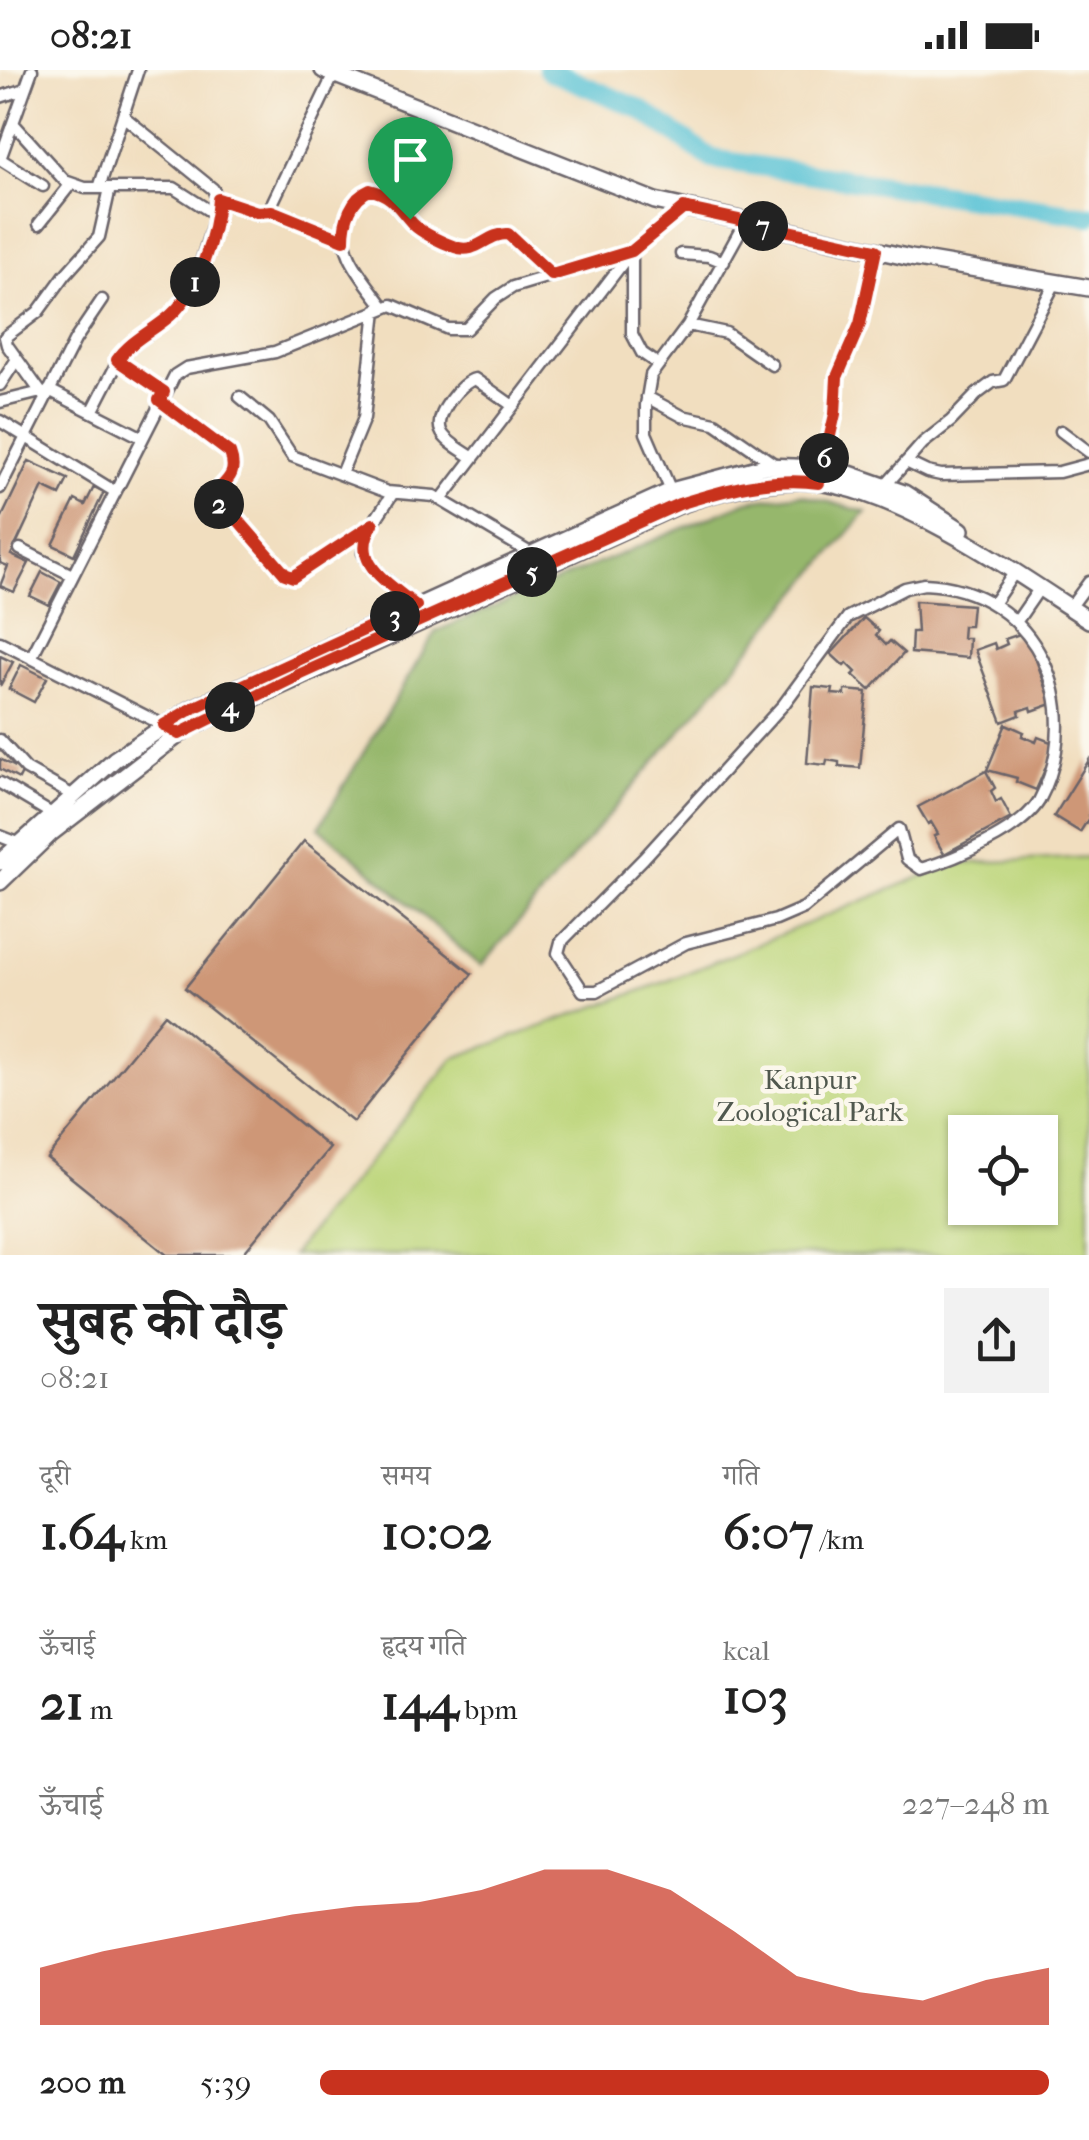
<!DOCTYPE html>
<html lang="hi">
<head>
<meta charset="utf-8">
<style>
	:root { --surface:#fff; --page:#f2f2f2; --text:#222; --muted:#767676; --accent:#c8321e }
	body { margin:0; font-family:"IM FELL French Canon","Noto Serif Devanagari",serif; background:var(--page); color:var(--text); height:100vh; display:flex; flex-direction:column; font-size:38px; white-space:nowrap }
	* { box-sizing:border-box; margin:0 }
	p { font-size:32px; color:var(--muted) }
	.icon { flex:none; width:55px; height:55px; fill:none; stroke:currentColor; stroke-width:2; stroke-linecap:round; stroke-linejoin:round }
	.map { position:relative; height:1185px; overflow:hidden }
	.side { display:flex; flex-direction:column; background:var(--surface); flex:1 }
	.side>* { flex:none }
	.controls { position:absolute; left:948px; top:1045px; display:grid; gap:20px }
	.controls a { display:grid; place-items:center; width:110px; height:110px; border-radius:0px; background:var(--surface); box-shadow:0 2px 8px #0004; font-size:50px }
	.pin { position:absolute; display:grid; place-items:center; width:85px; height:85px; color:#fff; margin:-102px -42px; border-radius:50% 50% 50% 0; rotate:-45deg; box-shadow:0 0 10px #0007 }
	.pin .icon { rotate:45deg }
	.km { position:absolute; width:50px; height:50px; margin:-25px; border-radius:50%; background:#222; color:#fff; font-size:28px; line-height:50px; text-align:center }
	.round { display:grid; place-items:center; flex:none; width:105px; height:105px; border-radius:0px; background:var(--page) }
	.headline { display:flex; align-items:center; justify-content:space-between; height:170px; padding:0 40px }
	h1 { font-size:55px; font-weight:700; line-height:75px }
	.metrics { display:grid; grid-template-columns:repeat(3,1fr); gap:15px; height:170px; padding:10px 40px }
	.metrics div { display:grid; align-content:center }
	.metrics b { font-size:50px; font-weight:700 }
	.metrics small { font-size:28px; font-weight:400 }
	.metrics p { font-size:28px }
	.chart { height:280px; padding:20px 40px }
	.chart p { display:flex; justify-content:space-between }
	.chart svg { width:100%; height:180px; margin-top:10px; fill:var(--accent); opacity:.7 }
	ul { padding:0 40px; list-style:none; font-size:32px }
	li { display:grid; grid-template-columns:160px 120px 1fr; align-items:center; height:75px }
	li i { height:25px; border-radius:12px; background:var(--accent) }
	.status { display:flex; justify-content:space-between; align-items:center; height:70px; padding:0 50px; background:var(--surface); direction:ltr }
	.status svg { height:28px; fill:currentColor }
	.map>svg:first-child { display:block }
	.green { fill:#bdd67c; stroke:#707c5c; stroke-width:2.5; fill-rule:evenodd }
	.forest { fill:#96b76c; stroke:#5c6c54; stroke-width:2.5 }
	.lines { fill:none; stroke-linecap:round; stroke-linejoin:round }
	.river { stroke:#5ac3d6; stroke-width:20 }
	.building { fill:#ce9777 }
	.street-casing { stroke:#6a6469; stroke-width:15 }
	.secondary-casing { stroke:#6a6469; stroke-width:20 }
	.street { stroke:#fff; stroke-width:10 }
	.secondary { stroke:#fff; stroke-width:15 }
	.route-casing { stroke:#fff; stroke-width:20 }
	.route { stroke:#c8321e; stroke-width:12 }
	.labels { text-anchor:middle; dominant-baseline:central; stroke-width:9; stroke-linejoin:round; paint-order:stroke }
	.park-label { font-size:28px; fill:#50584e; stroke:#fbf7ec }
</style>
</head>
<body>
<div class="status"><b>08:21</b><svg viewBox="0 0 49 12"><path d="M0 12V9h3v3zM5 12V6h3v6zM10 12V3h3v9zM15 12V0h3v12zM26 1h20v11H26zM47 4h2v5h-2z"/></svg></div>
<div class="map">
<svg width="1089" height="1185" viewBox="0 0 1089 1185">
	<rect width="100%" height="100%" fill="#fbf7ec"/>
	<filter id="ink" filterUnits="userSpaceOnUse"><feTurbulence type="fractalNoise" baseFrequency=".01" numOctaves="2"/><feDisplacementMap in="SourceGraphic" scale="20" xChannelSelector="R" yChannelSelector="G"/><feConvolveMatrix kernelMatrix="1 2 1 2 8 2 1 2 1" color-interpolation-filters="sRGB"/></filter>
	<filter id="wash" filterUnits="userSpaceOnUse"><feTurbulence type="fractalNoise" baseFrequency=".0048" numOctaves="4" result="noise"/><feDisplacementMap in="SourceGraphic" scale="40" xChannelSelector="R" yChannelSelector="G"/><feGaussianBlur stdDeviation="2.25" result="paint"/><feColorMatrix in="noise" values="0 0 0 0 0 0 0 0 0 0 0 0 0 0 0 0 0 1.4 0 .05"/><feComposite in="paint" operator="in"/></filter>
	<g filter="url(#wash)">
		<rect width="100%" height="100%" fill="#f1debf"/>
		<!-- green -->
		<path class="green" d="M1089,787V1185H292L454,988L670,910L952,794ZM965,1062H1040V1138H965Z"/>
		<!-- forest -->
		<path class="forest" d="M800,424L866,442L481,896L319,757L436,561L748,431Z"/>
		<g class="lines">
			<!-- river -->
			<path class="river" d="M548,0L640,39L712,89L1089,146"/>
		</g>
		<g id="blocks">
			<!-- building -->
			<path class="building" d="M29,391L68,409L60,425L43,417L11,485L29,493L14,522L0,516L8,496L0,493V451Z
				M94,417L104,422L74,485L53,475L75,430L85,435Z
				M42,502L61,512L49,535L30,526Z
				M915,531L972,535L970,556H963L962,568H969L968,588L911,583L912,562H917Z
				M864,548L879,561L876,565L886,575L890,571L904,583L870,620L853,605L856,602L847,593L844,596L831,584Z
				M1026,562L1052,634L1032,641L1031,637L1019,641L1020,645L1002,652L975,580L994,573L996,579L1007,574L1005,569Z
				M0,586L13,592L0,616Z
				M21,595L47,608L34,632L9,619Z
				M813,617L833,619L832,624L845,625V620L867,622L860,698L839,696V692L827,690L826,695L807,693Z
				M1006,654L1024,662L1022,666L1036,672L1038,667L1056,674L1036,720L1016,712L1017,708L987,700Z
				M0,689L23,701L19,709L0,699Z
				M1089,690V748L1080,762L1054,746Z
				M986,701L995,718L991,721L996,732L1001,729L1011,748L944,784L934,766L938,764L931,752L928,754L918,737Z
				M304,771L472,904L353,1052L185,918Z
				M165,944L330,1078L242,1185H167L47,1088Z"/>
		</g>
	</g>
	<g filter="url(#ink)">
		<use href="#blocks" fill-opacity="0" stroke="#6a6469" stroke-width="2.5"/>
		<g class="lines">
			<!-- street casing -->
			<g class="street-casing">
				<path id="street" d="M0,27L25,19
					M13,53L65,111L85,118H174L216,145
					M0,89L32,0
					M0,89L43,116
					M99,118L138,0
					M218,129L257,143L272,141L344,170
					M269,140L334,4
					M39,154L70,115
					M632,182V264L642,283L658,294
					M681,184L709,186L724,192
					M384,237C366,211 335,182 347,148C355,124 377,110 397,133C404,140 409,151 416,157C427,165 445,175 458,178C478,183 488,162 508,165L552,205
					M688,255L726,263L772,295
					M117,291L164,322
					M0,315L17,289
					M49,320L141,367
					M240,327L269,351L292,386L387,422L434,426L532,484
					M647,327L682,346L715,353L777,396
					M45,328L7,275L5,267L38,242L65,205L99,167L110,118
					M159,331L230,383C239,407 224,411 212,427L234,445L289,507H293L373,454
					M0,332L41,322
					M92,342L123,282L172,245L195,212L219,134L213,119L123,46
					M0,351L114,421
					M1061,361L1089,382
					M473,388C464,381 445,372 441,361C434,345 461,312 475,309L513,336
					M906,392L927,402L941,405L1059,402L1089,394
					M820,402L835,344L837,307L860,254L876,181
					M341,404L364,348L376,240
					M885,416L923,373L951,351L977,324L993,312L1004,310L1055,213
					M0,418L75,270L102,230
					M671,421L646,363V335L651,305L688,255L745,152
					M393,423L366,464L363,483L372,497L416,536
					M441,430L632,181L684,138
					M20,479L72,505
					M924,514C1036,518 1089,636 1039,731C1020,762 954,789 921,799L907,789L899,759L804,838L776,850L686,873L597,921H583L558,883L561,872L644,788L784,634L848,547L905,518Z
					M1075,531L1089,512
					M993,534L1014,503
					M1017,551L1039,519
					M0,572L169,658
					M31,588L175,305L186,298L275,282L392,235L448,259H466L496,228L513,217L632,181
					M0,670L26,699L72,725
					M0,713L52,744
					M0,766L18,773"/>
			</g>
			<!-- secondary casing -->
			<g class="secondary-casing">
				<path id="secondary" d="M323,0L655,131L911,188L1089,218
					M0,792L115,689L191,639L671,421L765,396L821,398L844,402L904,423L961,460
					M0,812L51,763L186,659L679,435C718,421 758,411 800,411C889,411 1014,502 1089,550"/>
			</g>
			<!-- street -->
			<use href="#street" class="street"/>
			<!-- secondary -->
			<use href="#secondary" class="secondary"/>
		</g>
	</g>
	<g class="lines" filter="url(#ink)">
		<!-- route casing -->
		<g class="route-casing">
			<path id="route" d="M370,120C394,125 398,138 413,154C422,163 443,173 455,177C477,185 487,163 508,164L552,205L632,181L684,138L876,180L860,254L837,307L835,344L819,413C772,406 724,420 679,434L301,604L179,664L164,655L191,639L416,536C389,513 348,492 373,454L293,507L285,504L239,451L212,427C224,411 239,407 230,383L159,330L164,322L117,290C131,270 153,261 171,245C198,221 216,164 218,129L257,142L272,141L344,170C344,150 351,128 370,120Z"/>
		</g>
		<!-- route -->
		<use href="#route" class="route"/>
	</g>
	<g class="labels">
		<!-- park labels -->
		<g class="park-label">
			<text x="810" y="1009">Kanpur<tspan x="810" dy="32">Zoological Park</tspan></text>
		</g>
	</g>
</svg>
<div class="controls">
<a><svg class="icon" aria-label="locate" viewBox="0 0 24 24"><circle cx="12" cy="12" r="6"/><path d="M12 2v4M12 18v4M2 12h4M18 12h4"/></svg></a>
</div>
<div class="pin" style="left:410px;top:149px;background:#1e9e55"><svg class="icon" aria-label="arrive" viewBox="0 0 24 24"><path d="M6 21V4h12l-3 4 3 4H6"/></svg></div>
<b class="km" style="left:195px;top:212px">1</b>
<b class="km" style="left:219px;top:434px">2</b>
<b class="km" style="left:395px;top:546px">3</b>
<b class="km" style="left:230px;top:637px">4</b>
<b class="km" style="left:532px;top:502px">5</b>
<b class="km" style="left:824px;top:388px">6</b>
<b class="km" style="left:763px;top:156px">7</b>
</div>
<section class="side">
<div class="headline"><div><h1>सुबह की दौड़</h1><p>08:21</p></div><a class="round"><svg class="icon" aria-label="share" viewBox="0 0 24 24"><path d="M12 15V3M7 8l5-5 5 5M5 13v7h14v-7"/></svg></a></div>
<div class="metrics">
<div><p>दूरी</p><b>1.64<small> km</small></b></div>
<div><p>समय</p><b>10:02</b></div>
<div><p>गति</p><b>6:07<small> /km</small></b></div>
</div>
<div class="metrics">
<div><p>ऊँचाई</p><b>21<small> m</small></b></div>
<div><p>हृदय गति</p><b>144<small> bpm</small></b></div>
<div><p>kcal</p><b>103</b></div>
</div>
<div class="chart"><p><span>ऊँचाई</span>227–248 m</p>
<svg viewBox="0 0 160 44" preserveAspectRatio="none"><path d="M0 44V30L10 26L20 23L30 20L40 17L50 15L60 14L70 11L80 6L90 6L100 11L110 21L120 32L130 36L140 38L150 33L160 30V44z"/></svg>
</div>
<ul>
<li><b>200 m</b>5:39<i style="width:100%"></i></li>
</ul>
</section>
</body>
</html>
